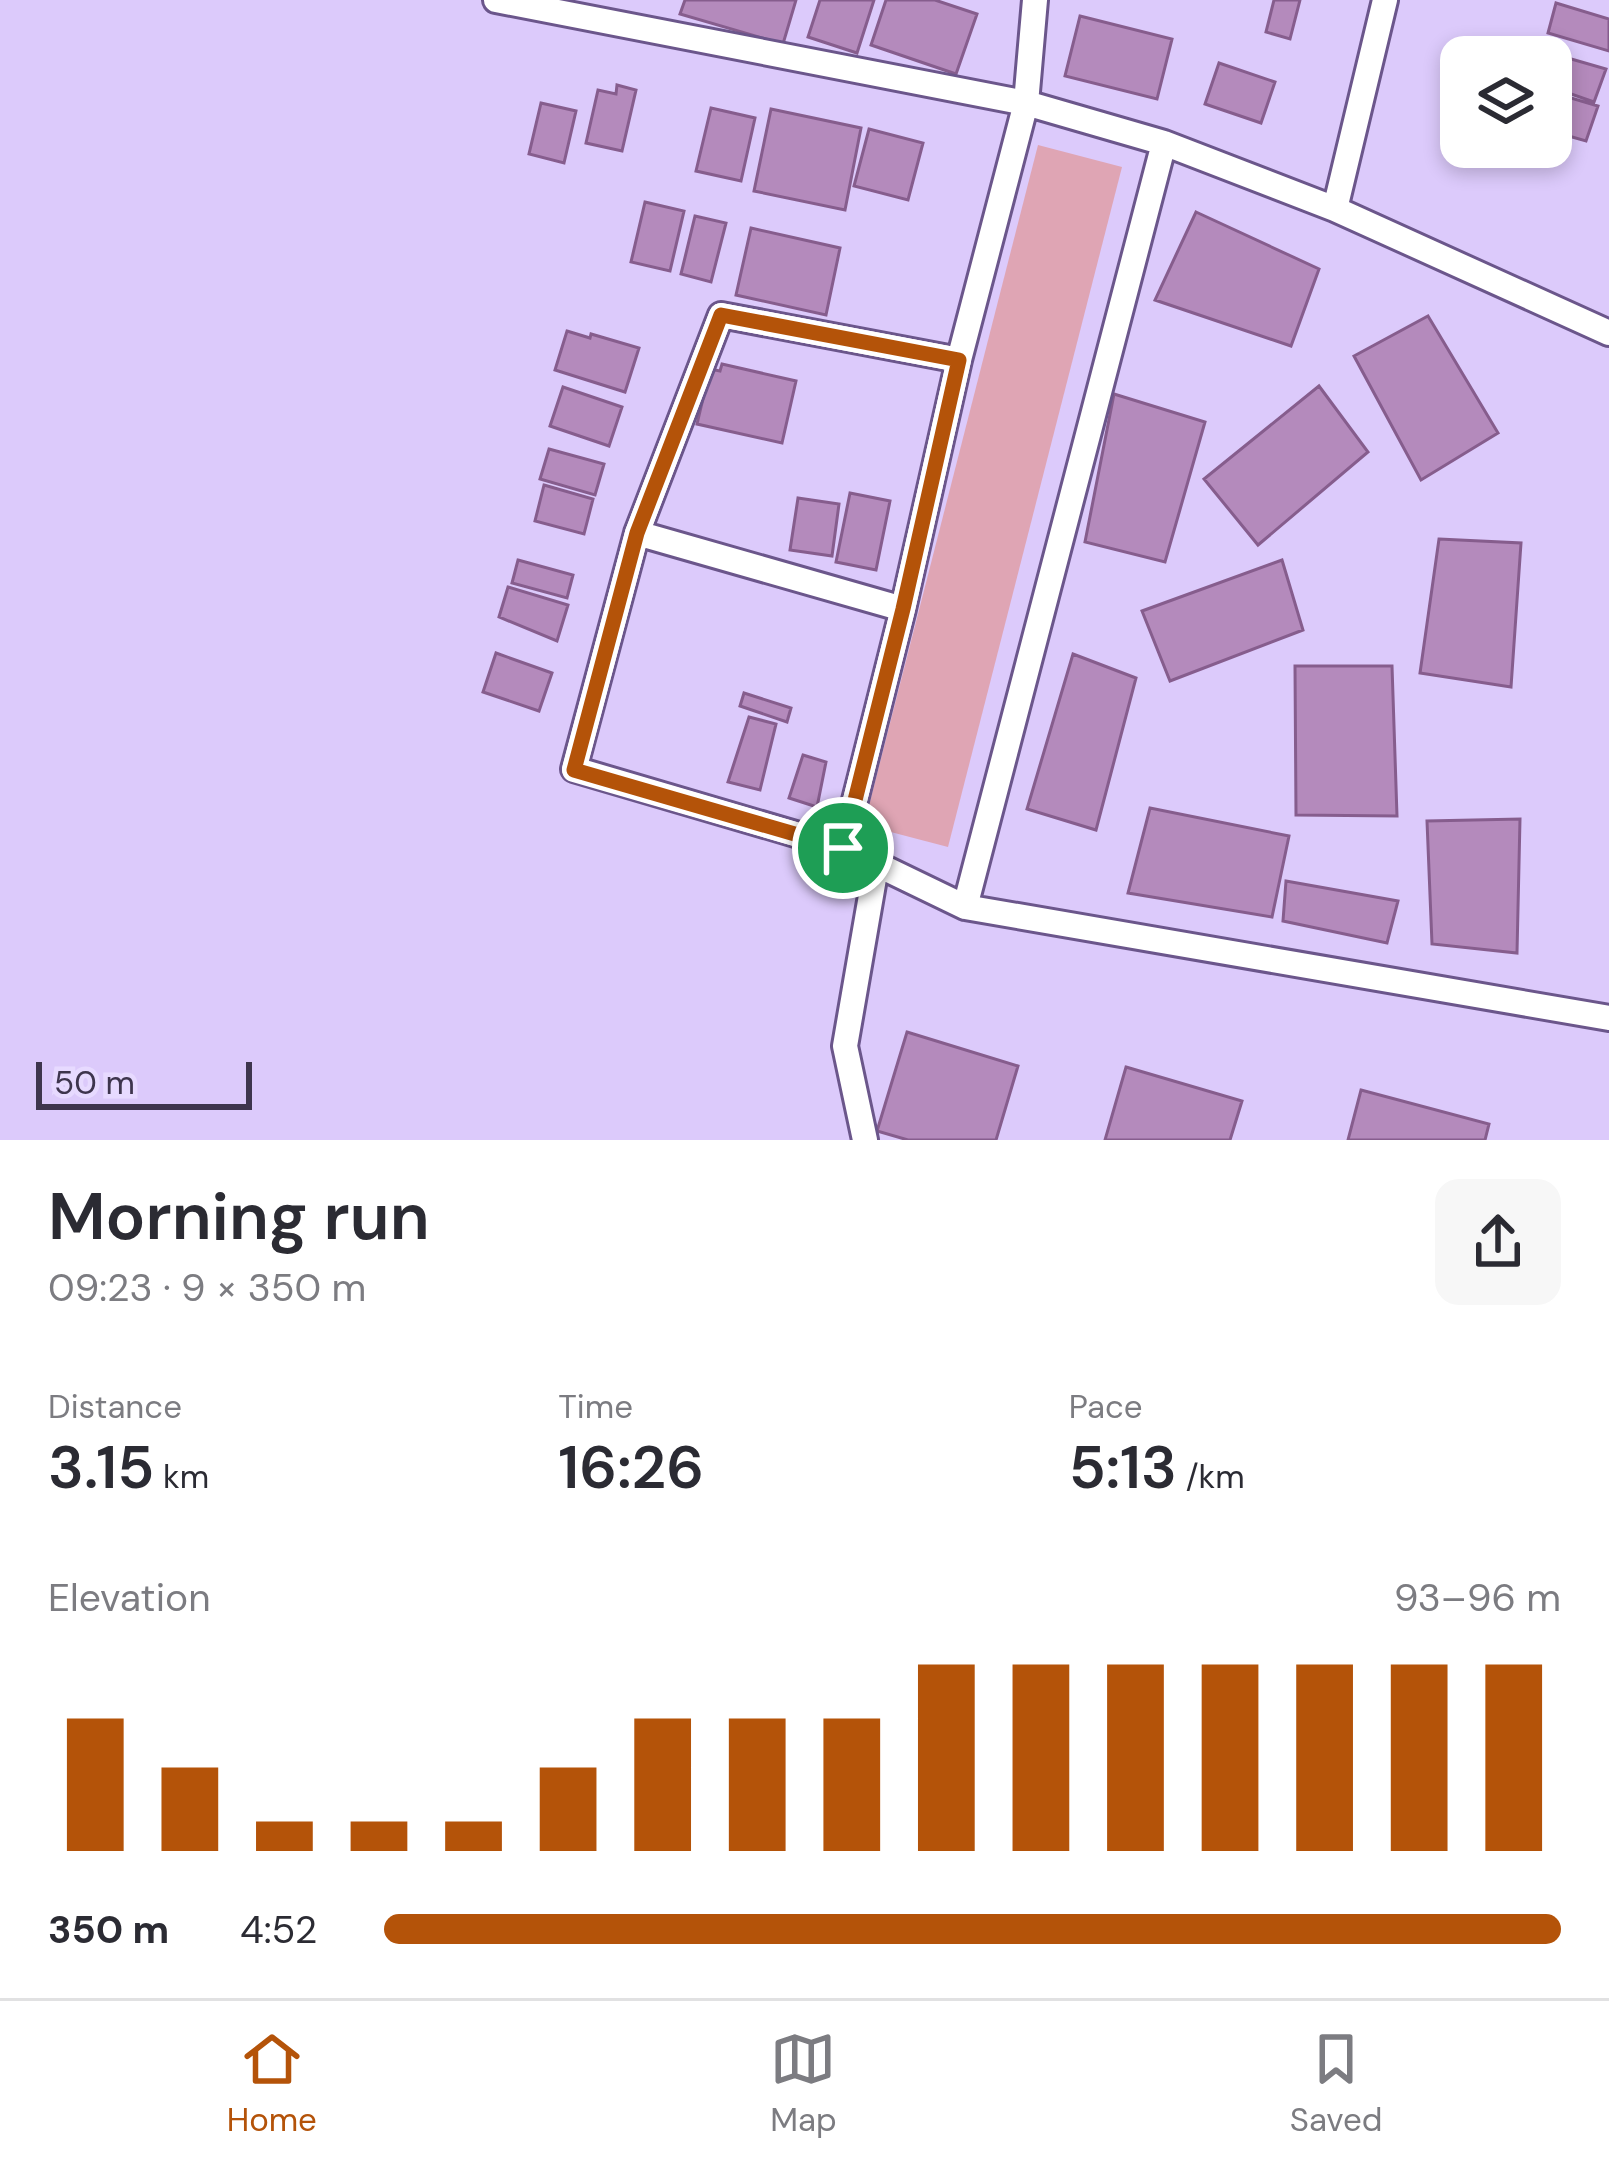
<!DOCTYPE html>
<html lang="en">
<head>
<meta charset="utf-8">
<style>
	:root { --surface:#fff; --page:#f7f7f7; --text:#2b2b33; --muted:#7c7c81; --line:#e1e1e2; --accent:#b45309 }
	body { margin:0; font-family:"DM Sans",sans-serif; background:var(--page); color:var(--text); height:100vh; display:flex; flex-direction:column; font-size:45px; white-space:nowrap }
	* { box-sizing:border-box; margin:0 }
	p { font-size:39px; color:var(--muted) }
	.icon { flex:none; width:66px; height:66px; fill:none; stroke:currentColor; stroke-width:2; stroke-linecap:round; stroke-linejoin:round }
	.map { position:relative; height:1140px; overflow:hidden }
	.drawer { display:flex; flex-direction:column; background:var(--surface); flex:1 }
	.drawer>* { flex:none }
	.fabs { position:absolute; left:1440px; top:36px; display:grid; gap:24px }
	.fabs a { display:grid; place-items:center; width:132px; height:132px; border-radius:24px; background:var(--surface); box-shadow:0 6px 18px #0003; font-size:60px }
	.scale { position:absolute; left:36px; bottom:30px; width:216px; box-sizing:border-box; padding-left:12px; border:6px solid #3e354d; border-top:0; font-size:33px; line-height:42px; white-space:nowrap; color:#3e354d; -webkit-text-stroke:9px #e7daff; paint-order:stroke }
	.pin { position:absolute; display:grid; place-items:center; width:102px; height:102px; color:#fff; margin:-51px; border:6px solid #fff; border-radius:50%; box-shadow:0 3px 12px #0007 }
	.round { display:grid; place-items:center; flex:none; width:126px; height:126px; border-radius:24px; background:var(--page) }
	.head { display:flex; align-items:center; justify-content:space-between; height:204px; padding:0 48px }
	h1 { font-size:66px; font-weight:600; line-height:90px }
	.stats { display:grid; grid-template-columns:repeat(3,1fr); gap:18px; height:204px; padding:12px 48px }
	.stats div { display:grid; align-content:center }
	.stats b { font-size:60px; font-weight:600 }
	.stats small { font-size:33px; font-weight:400 }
	.stats p { font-size:33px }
	.chart { height:336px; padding:24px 48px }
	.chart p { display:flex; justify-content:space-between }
	.chart svg { width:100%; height:216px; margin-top:12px; stroke:var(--accent); stroke-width:6 }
	ul { padding:0 48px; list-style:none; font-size:39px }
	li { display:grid; grid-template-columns:192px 144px 1fr; align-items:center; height:90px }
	li i { height:30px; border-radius:15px; background:var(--accent) }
	.tabs { display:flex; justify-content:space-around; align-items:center; height:168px; border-top:3px solid var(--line); background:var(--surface); font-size:33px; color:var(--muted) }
	.tabs a { display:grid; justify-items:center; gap:6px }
	.tabs .current { color:var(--accent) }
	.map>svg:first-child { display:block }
	.green { fill:#dfa5b4 }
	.building { fill:#b48abc; stroke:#865d8d; stroke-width:3 }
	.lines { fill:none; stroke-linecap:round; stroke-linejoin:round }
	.street-casing { stroke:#6b568b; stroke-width:30 }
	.street { stroke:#fff; stroke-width:24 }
	.route-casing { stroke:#fff; stroke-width:24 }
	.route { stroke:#b45309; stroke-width:15 }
</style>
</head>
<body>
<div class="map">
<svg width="1609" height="1140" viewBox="0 0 1609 1140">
	<rect width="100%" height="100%" fill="#dccafb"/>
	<!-- green -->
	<path class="green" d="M1038,145L1122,167L948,847L864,825Z"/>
	<!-- building -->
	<path class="building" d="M685,0H796L783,44L680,14Z
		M820,0H874L857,53L808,37Z
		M886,0H935L977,14L956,74L871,45Z
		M1274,0H1300L1290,39L1266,32Z
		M1556,3L1609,19V51L1548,33Z
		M1080,16L1172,39L1157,99L1065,76Z
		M1547,52L1606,69L1594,102L1551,87V57H1545Z
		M1219,63L1275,82L1261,123L1205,104Z
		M617,85L636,90L622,151L586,143L598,90L616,94Z
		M1551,92L1598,106L1586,141L1551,131Z
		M541,103L576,111L564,163L529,154Z
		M711,108L755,118L741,181L696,171Z
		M771,109L861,128L845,210L754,191Z
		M869,129L923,143L908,200L854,186Z
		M645,202L684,211L670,271L631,262Z
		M1196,212L1319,269L1291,346L1155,300Z
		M695,216L726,223L711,282L681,274Z
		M751,228L840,248L826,315L736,295Z
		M1428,316L1498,433L1421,480L1354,356Z
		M567,331L590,338L591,334L639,348L625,392L555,370Z
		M722,364L796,381L782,443L697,424L710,369L720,371Z
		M1319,386L1368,452L1258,545L1204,479Z
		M563,387L622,407L609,446L550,426Z
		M1114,394L1205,422L1165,562L1085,542Z
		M549,449L604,464L595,495L540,479Z
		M544,485L593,499L584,534L535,521Z
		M850,493L890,501L876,570L836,562Z
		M798,498L839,504L832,556L790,550Z
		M1439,539L1521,543L1511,687L1420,673Z
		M518,560L573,575L567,598L512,583Z
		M1282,560L1303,630L1170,681L1142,611Z
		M508,587L568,605L557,641L499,617Z
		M496,653L552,673L539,711L483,692Z
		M1073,654L1136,678L1096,830L1027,809Z
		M1295,666H1392L1397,816L1296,815Z
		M744,693L791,708L787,722L740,706Z
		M749,717L776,724L760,790L728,782Z
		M803,755L826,762L817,807L789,798Z
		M1150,808L1289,836L1272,917L1128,893Z
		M1520,819L1517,953L1432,944L1427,821Z
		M1286,881L1398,901L1387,943L1283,921Z
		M907,1032L1018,1066L996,1140H908L877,1131Z
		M1126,1067L1242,1101L1230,1140H1105Z
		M1361,1090L1489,1124L1485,1140H1348Z"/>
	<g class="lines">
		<!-- street casing -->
		<g class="street-casing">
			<path id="street" d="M496,0L1026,103L1164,143L1335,209L1609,333
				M1164,143L965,907L1609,1018
				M1335,209L1385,0
				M637,533L903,609
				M843,848L574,769L637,533L721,315L959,360
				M965,907L843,848L903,609L959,360L1026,103L1035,0
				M865,1140L845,1046L877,861"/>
		</g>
		<!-- street -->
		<use href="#street" class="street"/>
	</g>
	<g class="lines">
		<!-- route casing -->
		<g class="route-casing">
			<path id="route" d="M721,315L959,360L903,609L843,848L574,770L637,533Z"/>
		</g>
		<!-- route -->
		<use href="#route" class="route"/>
	</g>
</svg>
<div class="fabs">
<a><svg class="icon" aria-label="layers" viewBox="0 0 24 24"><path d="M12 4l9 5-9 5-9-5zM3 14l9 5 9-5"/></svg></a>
</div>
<div class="scale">50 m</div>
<div class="pin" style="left:843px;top:848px;background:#1e9e55"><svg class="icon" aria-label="arrive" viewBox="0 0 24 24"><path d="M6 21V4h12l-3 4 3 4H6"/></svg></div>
</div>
<section class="drawer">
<div class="head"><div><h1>Morning run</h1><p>09:23 · 9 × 350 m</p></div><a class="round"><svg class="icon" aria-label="share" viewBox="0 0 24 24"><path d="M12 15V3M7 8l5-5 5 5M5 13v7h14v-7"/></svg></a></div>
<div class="stats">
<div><p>Distance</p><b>3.15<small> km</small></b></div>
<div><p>Time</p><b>16:26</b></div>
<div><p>Pace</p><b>5:13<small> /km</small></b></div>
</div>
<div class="chart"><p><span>Elevation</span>93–96 m</p>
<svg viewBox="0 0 160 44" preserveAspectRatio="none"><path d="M5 44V17M15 44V27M25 44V38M35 44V38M45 44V38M55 44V27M65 44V17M75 44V17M85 44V17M95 44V6M105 44V6M115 44V6M125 44V6M135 44V6M145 44V6M155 44V6"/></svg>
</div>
<ul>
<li><b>350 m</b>4:52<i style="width:100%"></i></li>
</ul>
</section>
<nav class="tabs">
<a class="current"><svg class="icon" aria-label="home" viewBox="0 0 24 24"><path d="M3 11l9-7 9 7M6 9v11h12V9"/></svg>Home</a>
<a><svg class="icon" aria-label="map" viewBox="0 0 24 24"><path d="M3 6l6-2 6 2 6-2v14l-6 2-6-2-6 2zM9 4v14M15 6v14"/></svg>Map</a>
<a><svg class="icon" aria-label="saved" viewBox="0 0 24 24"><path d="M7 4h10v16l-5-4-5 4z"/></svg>Saved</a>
</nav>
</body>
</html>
